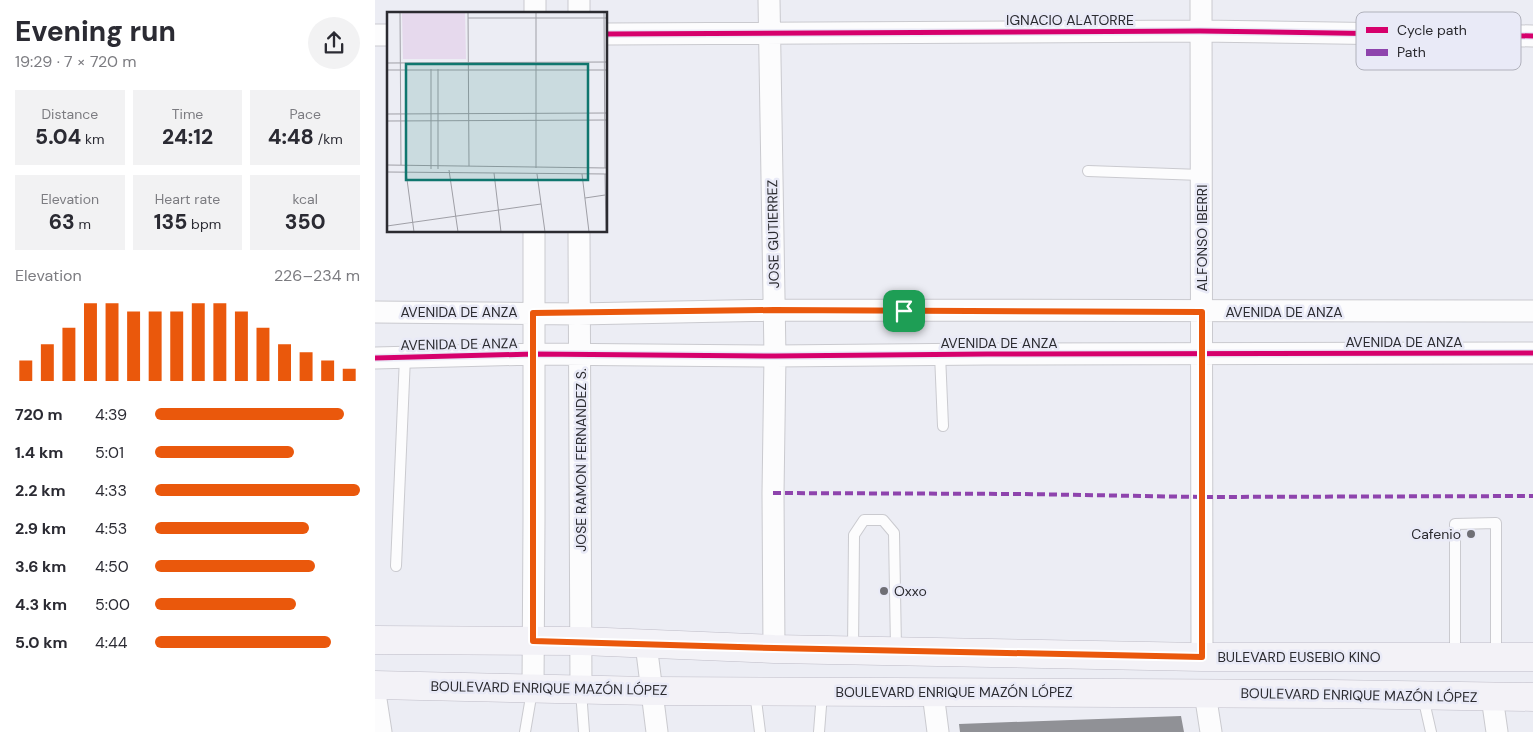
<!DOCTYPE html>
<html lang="en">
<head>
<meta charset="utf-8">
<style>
	:root { --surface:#fff; --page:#f2f2f3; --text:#2b2b33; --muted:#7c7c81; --accent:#ea580c }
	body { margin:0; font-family:"DM Sans",sans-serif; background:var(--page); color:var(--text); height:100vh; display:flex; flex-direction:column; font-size:19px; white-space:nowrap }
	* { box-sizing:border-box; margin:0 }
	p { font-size:16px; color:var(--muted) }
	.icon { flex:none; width:28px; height:28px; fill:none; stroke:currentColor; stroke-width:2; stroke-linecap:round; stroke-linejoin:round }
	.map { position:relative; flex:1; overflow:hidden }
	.panel { display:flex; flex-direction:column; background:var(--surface); width:375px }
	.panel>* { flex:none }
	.pin { position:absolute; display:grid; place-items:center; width:42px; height:42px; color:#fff; margin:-21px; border-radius:10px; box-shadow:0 2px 8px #0006 }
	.round { display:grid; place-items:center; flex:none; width:52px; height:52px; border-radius:26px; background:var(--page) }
	.headline { display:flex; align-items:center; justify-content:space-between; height:85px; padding:0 15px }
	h1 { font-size:28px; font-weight:800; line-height:38px }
	.figures { display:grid; grid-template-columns:repeat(3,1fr); gap:8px; height:85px; padding:5px 15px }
	.figures div { display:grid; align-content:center; border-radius:0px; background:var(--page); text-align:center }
	.figures b { font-size:21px; font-weight:800 }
	.figures small { font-size:14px; font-weight:400 }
	.figures p { font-size:14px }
	.chart { height:140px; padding:10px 15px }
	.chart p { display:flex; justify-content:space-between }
	.chart svg { width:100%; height:90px; margin-top:5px; stroke:var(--accent); stroke-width:6 }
	ul { padding:0 15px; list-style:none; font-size:16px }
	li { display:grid; grid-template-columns:80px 60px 1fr; align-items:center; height:38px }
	li i { height:12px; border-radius:6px; background:var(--accent) }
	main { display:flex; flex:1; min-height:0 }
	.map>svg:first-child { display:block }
	.building { fill:#909196 }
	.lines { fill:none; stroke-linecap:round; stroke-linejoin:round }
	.lane-casing { stroke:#cacacf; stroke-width:12 }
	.street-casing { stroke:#cacacf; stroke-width:23 }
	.primary-casing { stroke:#bebcc7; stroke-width:29 }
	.lane { stroke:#fcfcfd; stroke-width:10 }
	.street { stroke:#fcfcfd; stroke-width:21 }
	.primary { stroke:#f3f2f7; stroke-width:28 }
	.quiet { stroke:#8e44ad; stroke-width:4; stroke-dasharray:8 4; stroke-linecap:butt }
	.cycleway-casing { stroke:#e9eaf7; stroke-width:8 }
	.cycleway { stroke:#d6006c; stroke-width:5 }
	.route-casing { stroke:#fff; stroke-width:10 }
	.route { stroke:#ea580c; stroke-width:6 }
	.poi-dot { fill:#6f6f75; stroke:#e9eaf7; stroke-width:2 }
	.labels { text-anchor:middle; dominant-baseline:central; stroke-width:5; stroke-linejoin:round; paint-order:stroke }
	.street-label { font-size:14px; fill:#2b2b30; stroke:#e9eaf7 }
	.poi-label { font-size:14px; fill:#2b2b30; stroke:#e9eaf7; text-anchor:end }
	.inset-road { fill:none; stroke:#9f9fa6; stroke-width:1 }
	.view { fill:#0f766e; fill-opacity:0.15; stroke:#0f766e; stroke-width:2.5 }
	.inset-edge { fill:none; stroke:#2b2b30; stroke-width:2.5 }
	.key { fill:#e9eaf7; stroke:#b0b1bb; stroke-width:1 }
	.key-label { font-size:14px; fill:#2b2b30 }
</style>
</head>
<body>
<main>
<section class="panel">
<div class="headline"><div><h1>Evening run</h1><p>19:29 · 7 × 720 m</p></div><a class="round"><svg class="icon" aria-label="share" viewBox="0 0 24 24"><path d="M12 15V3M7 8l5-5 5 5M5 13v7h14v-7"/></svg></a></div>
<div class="figures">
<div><p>Distance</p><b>5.04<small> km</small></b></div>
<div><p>Time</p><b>24:12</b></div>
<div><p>Pace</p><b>4:48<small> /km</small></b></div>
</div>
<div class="figures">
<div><p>Elevation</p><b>63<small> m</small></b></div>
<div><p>Heart rate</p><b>135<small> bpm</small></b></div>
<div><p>kcal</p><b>350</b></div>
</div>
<div class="chart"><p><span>Elevation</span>226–234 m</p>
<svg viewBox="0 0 160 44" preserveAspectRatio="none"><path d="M5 44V34M15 44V26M25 44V18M35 44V6M45 44V6M55 44V10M65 44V10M75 44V10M85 44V6M95 44V6M105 44V10M115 44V18M125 44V26M135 44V30M145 44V34M155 44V38"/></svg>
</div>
<ul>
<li><b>720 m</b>4:39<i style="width:92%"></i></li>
<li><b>1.4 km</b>5:01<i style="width:68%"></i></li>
<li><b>2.2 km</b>4:33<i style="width:100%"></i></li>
<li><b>2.9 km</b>4:53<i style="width:75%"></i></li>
<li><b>3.6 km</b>4:50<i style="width:78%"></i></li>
<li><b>4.3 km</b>5:00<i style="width:69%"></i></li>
<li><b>5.0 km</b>4:44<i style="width:86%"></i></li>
</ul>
</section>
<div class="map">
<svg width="1158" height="732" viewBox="0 0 1158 732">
	<rect width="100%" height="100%" fill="#ecedf4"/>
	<!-- building -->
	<path class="building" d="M806,716L809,732H585L584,724Z"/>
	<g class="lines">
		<!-- lane casing -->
		<g class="lane-casing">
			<path id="lane" d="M713,171L826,175
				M565,354L568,426
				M21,566L30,357
				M478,650L479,535L489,520H508L519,533L521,649
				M1080,655V524L1121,523V656
				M206,691L209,732
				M380,692L385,732
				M1048,697L1056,732
				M150,732L157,691
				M444,732L447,693"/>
		</g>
		<!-- street casing -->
		<g class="street-casing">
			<path id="street" d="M160,0V14
				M204,0V14
				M394,0L400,356L398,493L399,649
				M826,0L827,657
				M231,34L825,31L1158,36
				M0,35H14
				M204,231L206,689
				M0,312L203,314L399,310L1158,311
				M0,358L159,354L400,356L612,354L1158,353
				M271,644L282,732
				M158,687L159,520V231
				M0,693L6,732
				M558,693L563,732
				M830,693L836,732
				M1117,697L1122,732"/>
		</g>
		<!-- primary casing -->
		<g class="primary-casing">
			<path id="primary" d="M0,640L207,641L399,649L827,657H1158
				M0,685L276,691L957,694L1158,697"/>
		</g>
		<!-- lane -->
		<use href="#lane" class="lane"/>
		<!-- street -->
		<use href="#street" class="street"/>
		<!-- primary -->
		<use href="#primary" class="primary"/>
		<!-- quiet -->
		<path class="quiet" d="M398,493L649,494L826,497L1158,496"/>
		<!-- cycleway casing -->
		<g class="cycleway-casing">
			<path id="cycleway" d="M231,34L825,31L1158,36
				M0,358L159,354L400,356L612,354L1158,353"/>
		</g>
		<!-- cycleway -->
		<use href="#cycleway" class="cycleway"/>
	</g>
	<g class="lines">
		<!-- route casing -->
		<g class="route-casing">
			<path id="route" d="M399,310L827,312V657L399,648L158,641V313Z"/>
		</g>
		<!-- route -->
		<use href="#route" class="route"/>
	</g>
	<!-- markers -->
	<g class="poi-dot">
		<circle cx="1096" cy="534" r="5"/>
		<circle cx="509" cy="591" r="5"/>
	</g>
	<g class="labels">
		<!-- street labels -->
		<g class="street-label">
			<text x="695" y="20">IGNACIO ALATORRE</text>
			<text transform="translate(398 234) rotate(-91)">JOSE GUTIERREZ</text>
			<text transform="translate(827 238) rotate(-90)">ALFONSO IBERRI</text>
			<text x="84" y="312">AVENIDA DE ANZA</text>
			<text x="909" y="312">AVENIDA DE ANZA</text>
			<text x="1029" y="342">AVENIDA DE ANZA</text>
			<text x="624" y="343">AVENIDA DE ANZA</text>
			<text transform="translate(84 344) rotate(-1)">AVENIDA DE ANZA</text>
			<text transform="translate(206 460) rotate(-90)">JOSE RAMON FERNANDEZ S.</text>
			<text x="924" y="657">BULEVARD EUSEBIO KINO</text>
			<text transform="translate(174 688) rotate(1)">BOULEVARD ENRIQUE MAZÓN LÓPEZ</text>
			<text x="579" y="692">BOULEVARD ENRIQUE MAZÓN LÓPEZ</text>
			<text transform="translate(984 695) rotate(1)">BOULEVARD ENRIQUE MAZÓN LÓPEZ</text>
		</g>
		<!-- poi labels -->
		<g class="poi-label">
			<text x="1086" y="534">Cafenio</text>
			<text x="519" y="591" text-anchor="start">Oxxo</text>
		</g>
	</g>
	<!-- overview -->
	<g transform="translate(12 12)">
		<rect width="220" height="220" fill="#ecedf4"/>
		<path d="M15,0H78L79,47H16Z" fill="#e6d9ed"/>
		<path class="inset-road" d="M13,0L14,153M81,0L82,154M149,0V156M217,0L218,156M81,6H220M0,51L220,50M51,57V157M0,58H220M0,102L220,101M0,109L220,108M0,153L220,156M44,157V57M62,158L71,220M0,160L220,162M19,160L27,220M107,161L114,220M150,162L158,220M195,162L202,220M218,162L219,220M198,186L218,183M0,214L154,192"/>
		<path class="view" d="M19,52H201V168H19Z"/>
		<rect width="220" height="220" class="inset-edge"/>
	</g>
	<!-- legend -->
	<rect x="981" y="12" width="165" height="58" rx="8" class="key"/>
	<rect x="991" y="27" width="22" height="6" fill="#d6006c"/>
	<rect x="991" y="49" width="22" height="7" fill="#8e44ad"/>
	<g class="key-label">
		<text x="1022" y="35">Cycle path</text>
		<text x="1022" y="57">Path</text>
	</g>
</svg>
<div class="pin" style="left:529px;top:311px;background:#1e9e55"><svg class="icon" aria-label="arrive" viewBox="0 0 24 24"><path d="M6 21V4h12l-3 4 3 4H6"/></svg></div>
</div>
</main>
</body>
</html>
